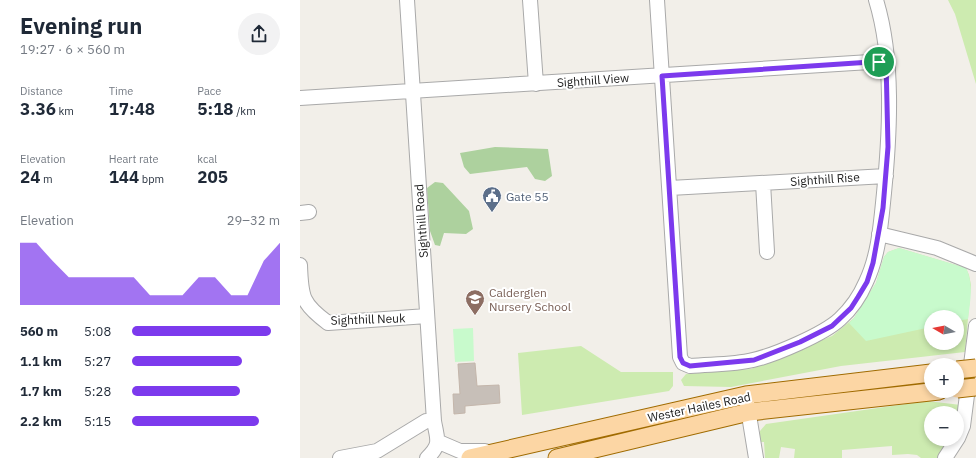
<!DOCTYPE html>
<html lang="en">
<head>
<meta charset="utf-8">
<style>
	:root { --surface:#fff; --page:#f2f2f3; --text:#1f2937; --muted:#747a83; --accent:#7c3aed }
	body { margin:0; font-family:"IBM Plex Sans",sans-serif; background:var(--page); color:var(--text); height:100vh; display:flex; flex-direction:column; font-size:15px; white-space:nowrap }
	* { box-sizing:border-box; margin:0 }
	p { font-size:13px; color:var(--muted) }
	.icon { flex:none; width:22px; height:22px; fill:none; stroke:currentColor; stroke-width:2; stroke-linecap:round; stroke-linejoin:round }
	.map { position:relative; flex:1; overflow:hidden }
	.drawer { display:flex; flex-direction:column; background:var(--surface); width:300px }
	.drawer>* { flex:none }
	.needle { width:26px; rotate:279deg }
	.fabs { position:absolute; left:624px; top:310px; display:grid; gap:8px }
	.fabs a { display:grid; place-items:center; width:40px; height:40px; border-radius:50%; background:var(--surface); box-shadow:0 2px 6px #0003; font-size:20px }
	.pin { position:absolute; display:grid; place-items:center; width:34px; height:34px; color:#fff; margin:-17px; border:2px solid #fff; border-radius:50%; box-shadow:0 1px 4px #0007 }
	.round { display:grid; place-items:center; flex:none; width:42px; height:42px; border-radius:21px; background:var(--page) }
	.head { display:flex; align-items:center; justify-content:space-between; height:68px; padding:0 20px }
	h1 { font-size:22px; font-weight:700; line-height:30px }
	.metrics { display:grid; grid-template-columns:repeat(3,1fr); gap:6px; height:68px; padding:4px 20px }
	.metrics div { display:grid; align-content:center }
	.metrics b { font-size:17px; font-weight:700 }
	.metrics small { font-size:11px; font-weight:400 }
	.metrics p { font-size:11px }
	.chart { height:112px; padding:8px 20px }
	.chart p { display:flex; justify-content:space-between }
	.chart svg { width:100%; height:72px; margin-top:4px; fill:var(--accent); opacity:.7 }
	ul { padding:0 20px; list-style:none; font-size:13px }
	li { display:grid; grid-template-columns:64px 48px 1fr; align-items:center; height:30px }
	li i { height:10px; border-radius:5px; background:var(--accent) }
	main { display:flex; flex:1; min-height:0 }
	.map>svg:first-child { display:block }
	.grass { fill:#cdebb0; fill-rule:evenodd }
	.forest { fill:#add19e }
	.park { fill:#c8facc }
	.building { fill:#c7bfb8; stroke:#c4b6ab }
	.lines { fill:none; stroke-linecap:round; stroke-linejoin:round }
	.minor-casing { stroke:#a9a9a9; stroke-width:16 }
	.major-casing { stroke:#a06b00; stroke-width:19 }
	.minor { stroke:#fff; stroke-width:14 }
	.major { stroke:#fcd6a4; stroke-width:17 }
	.major-bridge-casing { stroke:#a06b00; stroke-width:19; stroke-linecap:butt }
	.major-bridge { stroke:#fcd6a4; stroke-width:17 }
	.route-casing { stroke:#fff; stroke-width:8 }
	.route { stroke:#7c3aed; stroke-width:5 }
	.labels { text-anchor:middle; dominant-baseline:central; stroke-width:4; stroke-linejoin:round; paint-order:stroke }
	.street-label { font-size:12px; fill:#222; stroke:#fff }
	.service-label { font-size:12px; fill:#4e5e75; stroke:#fff; text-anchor:start }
	.education-label { font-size:12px; fill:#785e54; stroke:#fff; text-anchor:start }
</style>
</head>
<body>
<main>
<section class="drawer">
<div class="head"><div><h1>Evening run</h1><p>19:27 · 6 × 560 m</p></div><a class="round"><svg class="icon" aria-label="share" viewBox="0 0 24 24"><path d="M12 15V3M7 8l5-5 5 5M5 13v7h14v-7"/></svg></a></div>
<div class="metrics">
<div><p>Distance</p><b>3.36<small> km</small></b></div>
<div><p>Time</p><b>17:48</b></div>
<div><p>Pace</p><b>5:18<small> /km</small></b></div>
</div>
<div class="metrics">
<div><p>Elevation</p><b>24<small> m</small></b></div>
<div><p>Heart rate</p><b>144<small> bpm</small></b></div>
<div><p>kcal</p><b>205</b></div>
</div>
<div class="chart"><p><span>Elevation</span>29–32 m</p>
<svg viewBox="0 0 160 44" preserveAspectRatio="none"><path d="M0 44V6L10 6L20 17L30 27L40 27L50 27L60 27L70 27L80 38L90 38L100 38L110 27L120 27L130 38L140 38L150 17L160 6V44z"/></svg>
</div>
<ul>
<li><b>560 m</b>5:08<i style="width:94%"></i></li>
<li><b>1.1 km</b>5:27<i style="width:74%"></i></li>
<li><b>1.7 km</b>5:28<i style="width:73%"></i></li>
<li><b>2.2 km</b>5:15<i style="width:86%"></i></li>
</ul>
</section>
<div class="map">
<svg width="676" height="458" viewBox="0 0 676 458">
	<rect width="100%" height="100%" fill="#f2efe9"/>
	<!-- grass -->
	<path class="grass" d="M648,0H676V84L655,14Z
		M599,248L666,268L669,275L671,285L665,352L541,366L431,387L384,386L381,380L386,374L451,369L532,336L554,318L576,283L584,257L588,252ZM631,317H657V343H631Z
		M281,346L321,372H373V386L369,391L222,415L218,353Z
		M627,401L661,405L657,418V413H631V439H650L637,458H621L617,455L608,454L592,455V446L542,450V458H494L495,449L481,447L479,458H465L464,442H458L460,431L466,424Z"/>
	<!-- forest -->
	<path class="forest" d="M195,147L248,149L252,176L245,181L235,179L227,167L170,174L164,167L160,153Z
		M135,182L143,183L169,211L173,229L166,234L144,233L140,246L135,245L130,231L127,188Z"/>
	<!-- park -->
	<path class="park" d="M599,248L666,268C674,284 670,302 668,319L657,321V317H631V327L566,341L549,323L554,318L576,283L584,257L588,252Z
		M173,328L174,361L155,362L153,329Z"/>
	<!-- building -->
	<path class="building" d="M175,363L177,386L199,385L200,403L165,406V413L154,414L153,394H160L158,364Z"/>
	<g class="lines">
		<!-- minor casing -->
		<g class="minor-casing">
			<path id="minor" d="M107,0L134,421C137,439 142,444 127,458
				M230,0L236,84
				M357,0L380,357L383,363L390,366C410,364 433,365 453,360C475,355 524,334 540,319C551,309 560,296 566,282C579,255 581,222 584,193C590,132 594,59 576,0
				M0,98L586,61
				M463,183L467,252
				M370,188L586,176
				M0,213L9,212
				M579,234L637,248L676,264
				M0,265C1,297 2,304 28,323L127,316
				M447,403L456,458
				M139,442L160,451H185
				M40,458L77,451L126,421H134
				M645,458L658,438L663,426L676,326"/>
		</g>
		<!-- major casing -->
		<g class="major-casing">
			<path id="major" d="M170,458L446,395L631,373
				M257,458L449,412L639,391"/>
		</g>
		<!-- minor -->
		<use href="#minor" class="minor"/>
		<!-- major -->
		<use href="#major" class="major"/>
		<!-- major-bridge casing -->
		<g class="major-bridge-casing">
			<path id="major-bridge" d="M657,370L676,368
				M657,389L676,387"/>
		</g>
		<!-- major-bridge -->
		<use href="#major-bridge" class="major-bridge"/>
	</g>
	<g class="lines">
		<!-- route casing -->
		<g class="route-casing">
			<path id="route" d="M586,61L588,147L583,208L573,263L567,282L558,297L551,308L532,326L500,342L454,360L390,366L383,363L380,357L362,76Z"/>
		</g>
		<!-- route -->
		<use href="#route" class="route"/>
	</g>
	<!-- icons -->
	<defs>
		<g id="civic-pin" transform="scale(1)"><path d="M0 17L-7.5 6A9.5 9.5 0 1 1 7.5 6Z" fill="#5c6f8a" stroke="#fff"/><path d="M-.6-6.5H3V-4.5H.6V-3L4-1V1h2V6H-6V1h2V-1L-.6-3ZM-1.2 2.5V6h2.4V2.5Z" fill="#fff"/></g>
		<g id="school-pin" transform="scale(1)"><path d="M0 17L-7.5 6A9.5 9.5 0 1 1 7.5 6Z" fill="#8d6e63" stroke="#fff"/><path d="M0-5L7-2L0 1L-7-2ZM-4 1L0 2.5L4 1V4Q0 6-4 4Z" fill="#fff"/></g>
	</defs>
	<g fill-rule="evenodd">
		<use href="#civic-pin" x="192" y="196"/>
		<use href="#school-pin" x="175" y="299"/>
	</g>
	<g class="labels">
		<!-- street labels -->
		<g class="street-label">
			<text transform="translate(293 80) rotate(-4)">Sighthill View</text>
			<text transform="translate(525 179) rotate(-4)">Sighthill Rise</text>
			<text transform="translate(121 221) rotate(-94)">Sighthill Road</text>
			<text transform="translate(68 319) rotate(-2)">Sighthill Neuk</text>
			<text transform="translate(399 407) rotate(-12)">Wester Hailes Road</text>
		</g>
		<!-- service labels -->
		<g class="service-label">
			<text x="206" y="196">Gate 55</text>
		</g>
		<!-- education labels -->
		<g class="education-label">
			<text x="189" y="292">Calderglen<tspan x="189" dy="14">Nursery School</tspan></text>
		</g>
	</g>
</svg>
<div class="fabs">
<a><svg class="needle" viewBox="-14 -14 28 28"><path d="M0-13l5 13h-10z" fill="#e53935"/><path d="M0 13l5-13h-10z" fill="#747a83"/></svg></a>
<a>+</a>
<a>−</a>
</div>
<div class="pin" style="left:579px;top:62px;background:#1e9e55"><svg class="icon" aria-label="arrive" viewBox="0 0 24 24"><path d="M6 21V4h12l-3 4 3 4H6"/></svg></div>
</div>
</main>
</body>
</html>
